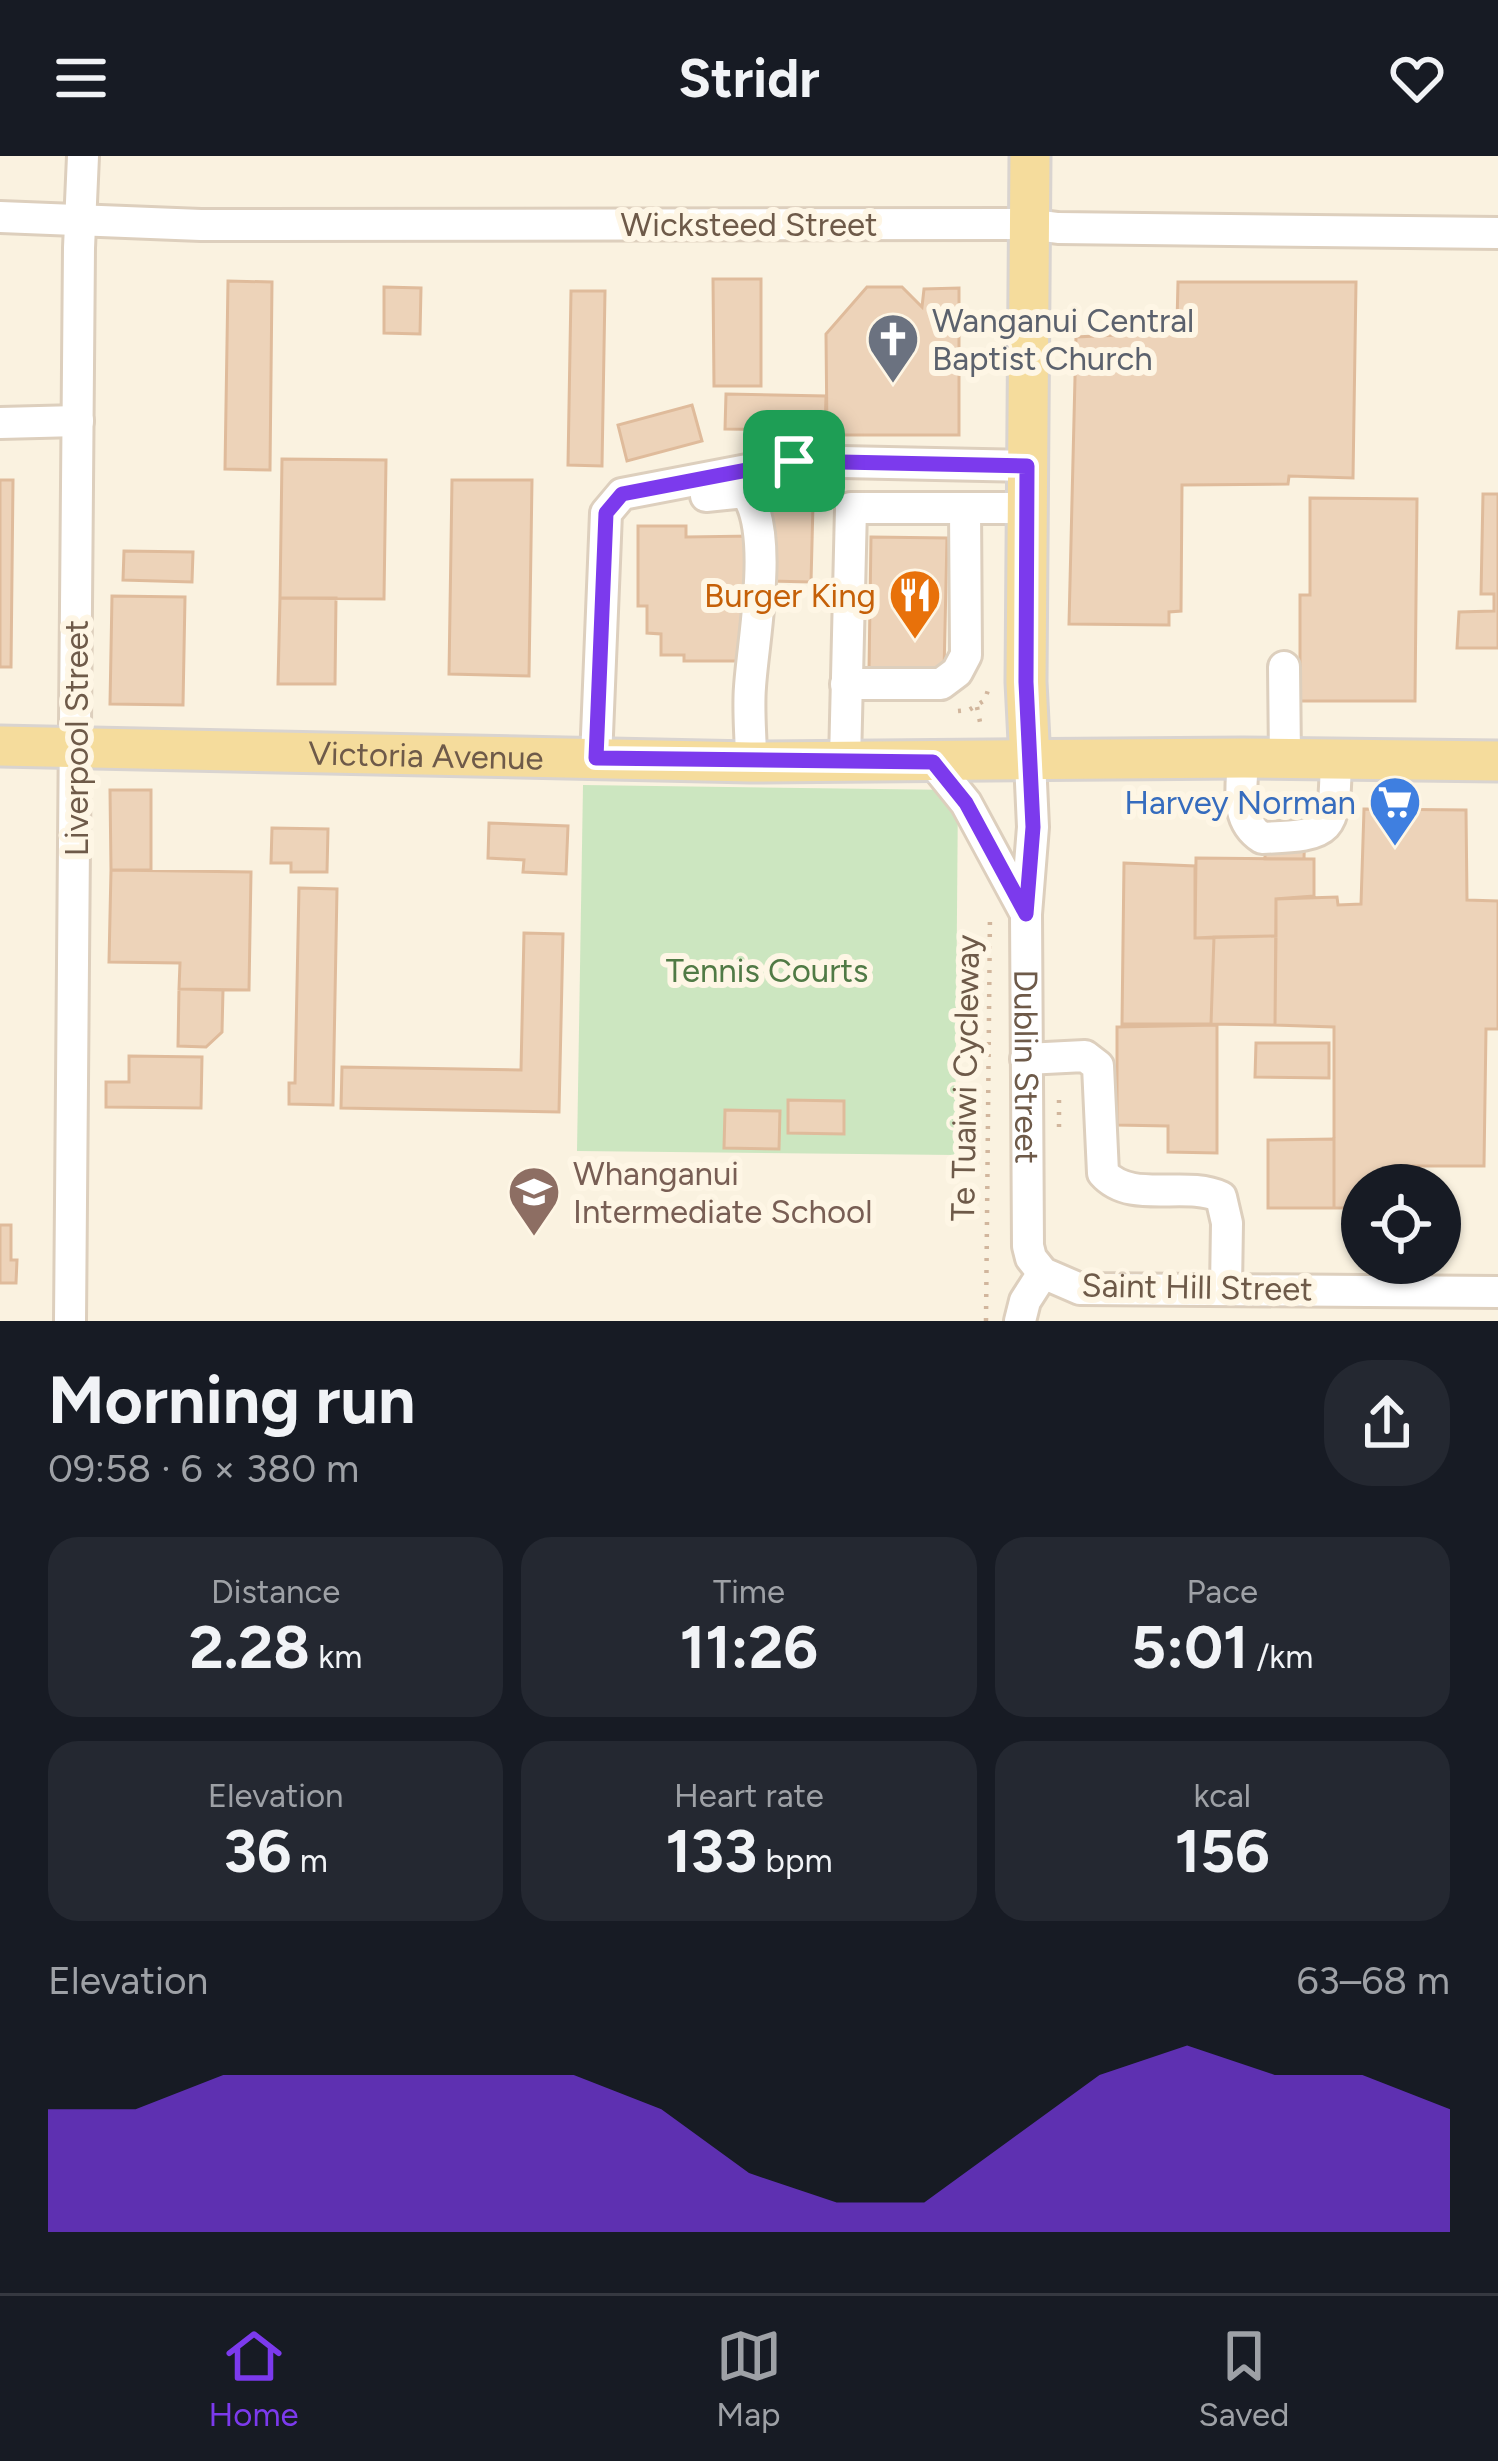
<!DOCTYPE html>
<html lang="en">
<head>
<meta charset="utf-8">
<style>
	:root { --surface:#171b24; --page:#242831; --text:#f1f3f6; --muted:#9ea1a6; --line:#363941; --accent:#7c3aed }
	body { margin:0; font-family:Figtree,sans-serif; background:var(--page); color:var(--text); height:100vh; display:flex; flex-direction:column; font-size:45px; white-space:nowrap }
	* { box-sizing:border-box; margin:0 }
	p { font-size:39px; color:var(--muted) }
	.icon { flex:none; width:66px; height:66px; fill:none; stroke:currentColor; stroke-width:2; stroke-linecap:round; stroke-linejoin:round }
	.map { position:relative; height:1165px; overflow:hidden }
	.sheet { display:flex; flex-direction:column; background:var(--surface); flex:1 }
	.sheet>* { flex:none }
	.buttons { position:absolute; left:1341px; top:1008px; display:grid; gap:24px }
	.buttons a { display:grid; place-items:center; width:120px; height:120px; border-radius:50%; background:var(--surface); box-shadow:0 3px 9px #0004; font-size:60px }
	.pin { position:absolute; display:grid; place-items:center; width:102px; height:102px; color:#fff; margin:-51px; border-radius:24px; box-shadow:0 6px 18px #0006 }
	.round { display:grid; place-items:center; flex:none; width:126px; height:126px; border-radius:48px; background:var(--page) }
	.head { display:flex; align-items:center; justify-content:space-between; height:204px; padding:0 48px }
	h1 { font-size:66px; font-weight:700; line-height:90px }
	.stats { display:grid; grid-template-columns:repeat(3,1fr); gap:18px; height:204px; padding:12px 48px }
	.stats div { display:grid; align-content:center; border-radius:30px; background:var(--page); text-align:center }
	.stats b { font-size:60px; font-weight:700 }
	.stats small { font-size:33px; font-weight:400 }
	.stats p { font-size:33px }
	.chart { height:336px; padding:24px 48px }
	.chart p { display:flex; justify-content:space-between }
	.chart svg { width:100%; height:216px; margin-top:12px; fill:var(--accent); opacity:.7 }
	header { display:flex; justify-content:space-between; align-items:center; height:156px; padding:0 48px; background:var(--surface); font-size:54px; font-weight:700 }
	.dock { display:flex; justify-content:space-around; align-items:center; height:168px; border-top:3px solid var(--line); background:var(--surface); font-size:33px; color:var(--muted) }
	.dock a { display:grid; justify-items:center; gap:6px }
	.dock .current { color:var(--accent) }
	.map>svg:first-child { display:block }
	.green { fill:#cce6c0 }
	.building { fill:#edd3b9; stroke:#dfbb9b; stroke-width:3 }
	.lines { fill:none; stroke-linecap:round; stroke-linejoin:round }
	.minor-casing { stroke:#ddcfbd; stroke-width:36 }
	.major-casing { stroke:#d9d4d0; stroke-width:45 }
	.path { stroke:#d1b69d; stroke-width:4.5; stroke-dasharray:3 9; stroke-linecap:butt }
	.minor { stroke:#fff; stroke-width:30 }
	.major { stroke:#f5dc9c; stroke-width:39 }
	.route-casing { stroke:#fff; stroke-width:24 }
	.route { stroke:#7c3aed; stroke-width:15 }
	.labels { text-anchor:middle; dominant-baseline:central; stroke-width:12; stroke-linejoin:round; paint-order:stroke }
	.street-label { font-size:33px; fill:#6e5a49; stroke:#fef6e5 }
	.worship-label { font-size:33px; fill:#5b616d; stroke:#fef6e5; text-anchor:start }
	.food-label { font-size:33px; fill:#c56008; stroke:#fef6e5; text-anchor:end }
	.shop-label { font-size:33px; fill:#366cbe; stroke:#fef6e5; text-anchor:end }
	.park-label { font-size:33px; fill:#507a45; stroke:#fef6e5 }
	.education-label { font-size:33px; fill:#785e54; stroke:#fef6e5; text-anchor:start }
</style>
</head>
<body>
<header><svg class="icon" aria-label="menu" viewBox="0 0 24 24"><path d="M4 6h16M4 12h16M4 18h16"/></svg>Stridr<svg class="icon" aria-label="heart" viewBox="0 0 24 24"><path d="M12 20l-8-8c-3-5 5-10 8-4 3-6 11-1 8 4z"/></svg></header>
<div class="map">
<svg width="1498" height="1165" viewBox="0 0 1498 1165">
	<rect width="100%" height="100%" fill="#faf2e0"/>
	<!-- green -->
	<path class="green" d="M583,629L958,634L955,999L577,995Z"/>
	<!-- building -->
	<path class="building" d="M713,123H761V230H714Z
		M228,125L272,126L270,314L225,313Z
		M1178,126H1356L1353,322L1289,320L1288,328L1182,329L1181,455L1169,456V469L1069,468L1076,181L1137,178L1135,166L1177,167Z
		M384,131L421,132L420,178L384,177Z
		M867,131H902L922,151L924,133L959,132V279H827L826,178Z
		M571,135H605L602,310L568,309Z
		M726,238L826,240L825,274L725,273Z
		M692,249L702,285L627,305L618,269Z
		M282,303L386,304L384,443L280,442Z
		M0,324H13L11,511H0Z
		M452,324H532L529,520L449,518Z
		M1483,338H1498V492H1457L1459,456L1494,455V438H1481Z
		M1310,342L1417,343L1415,545H1300V439H1310Z
		M770,347L813,348L811,426L770,425Z
		M638,370H686V381L753,380L743,505H684V499H661V478L647,477V450H638Z
		M871,381L947,382L944,516L869,515Z
		M124,395L193,396L192,426L123,424Z
		M112,440L185,441L183,549L110,548Z
		M280,442H336L335,528H278Z
		M110,634H151V714H111Z
		M1364,653L1466,654L1467,744L1498,745V873H1486L1484,1010H1393L1392,1029H1362V1052H1334V871L1275,869L1276,743L1337,741L1338,749L1361,748Z
		M1265,666H1305L1304,703H1265Z
		M489,667L568,670L566,718L523,716L524,704L488,702Z
		M272,672L328,673L327,716H291V707H271Z
		M1196,702L1314,703V740L1276,743V780L1195,782Z
		M1124,707L1195,710V782L1214,781L1211,868H1122Z
		M111,714L251,716L249,834L179,833L180,807L109,806Z
		M299,732L337,733L333,949L289,948V927H295Z
		M524,777L563,778L559,956L341,952L342,911L521,914Z
		M1276,780L1275,869L1211,868L1214,781Z
		M179,833L223,834L222,876L206,891L178,890Z
		M1217,869V997L1168,996V970L1117,969V871Z
		M1256,887H1329V922L1255,921Z
		M129,900L202,901L201,952L106,951V926H129Z
		M788,944L844,945V978L788,977Z
		M725,954L780,955L779,993L724,992Z
		M1334,983V1052H1268V984Z
		M0,1069H11V1104H17L16,1127H0Z"/>
	<g class="lines">
		<!-- minor casing -->
		<g class="minor-casing">
			<g id="minor">
				<path d="M0,61L201,69L1028,68L1058,72L1498,77"/>
				<path d="M0,267L78,265"/>
				<path d="M706,340L745,336C775,374 753,483 750,531C748,555 751,581 751,606"/>
				<path d="M1284,511L1285,603"/>
				<path d="M846,528H941L957,516L966,499L965,352"/>
				<path d="M1243,602C1242,632 1234,664 1262,682C1335,679 1334,676 1336,603"/>
				<path d="M596,603L606,357L622,338L794,305L1027,310"/>
				<path id="s1" d="M1030,605L1033,671L1026,758L1028,1090L1031,1102L1043,1117L1080,1133L1498,1136"/>
				<path d="M845,606L851,352H1026"/>
				<path d="M933,606L966,647L1026,758"/>
				<path d="M1026,903L1085,900L1098,910L1103,1017C1131,1049 1185,1024 1221,1041L1227,1067L1226,1133"/>
				<path d="M70,1165L79,92L83,0"/>
				<path d="M1020,1165L1025,1145L1043,1117"/>
			</g>
		</g>
		<!-- major casing -->
		<g class="major-casing">
			<g id="major">
				<path d="M1030,0L1026,526L1030,605"/>
				<path id="s2" d="M0,590L751,606L1243,602L1498,605"/>
			</g>
		</g>
		<!-- path -->
		<path class="path" d="M977,551L981,571
			M958,555L969,554L985,544L990,527
			M1059,944V975
			M986,1165L990,757"/>
		<!-- minor -->
		<use href="#minor" class="minor"/>
		<!-- major -->
		<use href="#major" class="major"/>
	</g>
	<g class="lines">
		<!-- route casing -->
		<g class="route-casing">
			<path id="route" d="M794,305L1027,310L1026,526L1033,671L1026,758L966,647L933,606L596,602L606,357L622,338Z"/>
		</g>
		<!-- route -->
		<use href="#route" class="route"/>
	</g>
	<!-- icons -->
	<defs>
		<g id="church-pin" transform="scale(2.7)"><path d="M0 17L-7.5 6A9.5 9.5 0 1 1 7.5 6Z" fill="#6b7280" stroke="#fef6e5"/><path d="M-1.2-6h2.4v3.5h3.3v2.4h-3.3V6h-2.4V-.1h-3.3v-2.4h3.3Z" fill="#fff"/></g>
		<g id="restaurant-pin" transform="scale(2.7)"><path d="M0 17L-7.5 6A9.5 9.5 0 1 1 7.5 6Z" fill="#e8710a" stroke="#fef6e5"/><path d="M-5-6h1v4h1v-4h1v4h1v-4h1v5L-1.5 .5V6h-2V.5L-5-1ZM5-6V6H3V1.5H1.5Q1.5-4 5-6Z" fill="#fff"/></g>
		<g id="supermarket-pin" transform="scale(2.7)"><path d="M0 17L-7.5 6A9.5 9.5 0 1 1 7.5 6Z" fill="#3f7fe0" stroke="#fef6e5"/><path d="M-6-5.5h2.5l.6 2H6L4.5 2H-2.5L-4.4-4H-6ZM-1.5 3.2a1.3 1.3 0 1 0 .1 0ZM3 3.2a1.3 1.3 0 1 0 .1 0Z" fill="#fff"/></g>
		<g id="school-pin" transform="scale(2.7)"><path d="M0 17L-7.5 6A9.5 9.5 0 1 1 7.5 6Z" fill="#8d6e63" stroke="#fef6e5"/><path d="M0-5L7-2L0 1L-7-2ZM-4 1L0 2.5L4 1V4Q0 6-4 4Z" fill="#fff"/></g>
	</defs>
	<g fill-rule="evenodd">
		<use href="#church-pin" x="893" y="183"/>
		<use href="#restaurant-pin" x="915" y="439"/>
		<use href="#supermarket-pin" x="1395" y="646"/>
		<use href="#school-pin" x="534" y="1036"/>
	</g>
	<g class="labels">
		<!-- street labels -->
		<g class="street-label">
			<text x="749" y="68">Wicksteed Street</text>
			<text transform="translate(76 582) rotate(-90)">Liverpool Street</text>
			<text stroke="none"><textPath href="#s2" startOffset="426">Victoria Avenue</textPath></text>
			<text stroke="none"><textPath href="#s1" startOffset="306">Dublin Street</textPath></text>
			<text transform="translate(965 922) rotate(-89)">Te Tuaiwi Cycleway</text>
			<text transform="translate(1197 1131) rotate(1)">Saint Hill Street</text>
		</g>
		<!-- worship labels -->
		<g class="worship-label">
			<text x="932" y="164">Wanganui Central<tspan x="932" dy="38">Baptist Church</tspan></text>
		</g>
		<!-- food labels -->
		<g class="food-label">
			<text x="876" y="439">Burger King</text>
		</g>
		<!-- shop labels -->
		<g class="shop-label">
			<text x="1356" y="646">Harvey Norman</text>
		</g>
		<!-- park labels -->
		<g class="park-label">
			<text x="767" y="814">Tennis Courts</text>
		</g>
		<!-- education labels -->
		<g class="education-label">
			<text x="573" y="1017">Whanganui<tspan x="573" dy="38">Intermediate School</tspan></text>
		</g>
	</g>
</svg>
<div class="buttons">
<a><svg class="icon" aria-label="locate" viewBox="0 0 24 24"><circle cx="12" cy="12" r="6"/><path d="M12 2v4M12 18v4M2 12h4M18 12h4"/></svg></a>
</div>
<div class="pin" style="left:794px;top:305px;background:#1e9e55"><svg class="icon" aria-label="arrive" viewBox="0 0 24 24"><path d="M6 21V4h12l-3 4 3 4H6"/></svg></div>
</div>
<section class="sheet">
<div class="head"><div><h1>Morning run</h1><p>09:58 · 6 × 380 m</p></div><a class="round"><svg class="icon" aria-label="share" viewBox="0 0 24 24"><path d="M12 15V3M7 8l5-5 5 5M5 13v7h14v-7"/></svg></a></div>
<div class="stats">
<div><p>Distance</p><b>2.28<small> km</small></b></div>
<div><p>Time</p><b>11:26</b></div>
<div><p>Pace</p><b>5:01<small> /km</small></b></div>
</div>
<div class="stats">
<div><p>Elevation</p><b>36<small> m</small></b></div>
<div><p>Heart rate</p><b>133<small> bpm</small></b></div>
<div><p>kcal</p><b>156</b></div>
</div>
<div class="chart"><p><span>Elevation</span>63–68 m</p>
<svg viewBox="0 0 160 44" preserveAspectRatio="none"><path d="M0 44V19L10 19L20 12L30 12L40 12L50 12L60 12L70 19L80 32L90 38L100 38L110 25L120 12L130 6L140 12L150 12L160 19V44z"/></svg>
</div>
</section>
<nav class="dock">
<a class="current"><svg class="icon" aria-label="home" viewBox="0 0 24 24"><path d="M3 11l9-7 9 7M6 9v11h12V9"/></svg>Home</a>
<a><svg class="icon" aria-label="map" viewBox="0 0 24 24"><path d="M3 6l6-2 6 2 6-2v14l-6 2-6-2-6 2zM9 4v14M15 6v14"/></svg>Map</a>
<a><svg class="icon" aria-label="saved" viewBox="0 0 24 24"><path d="M7 4h10v16l-5-4-5 4z"/></svg>Saved</a>
</nav>
</body>
</html>
